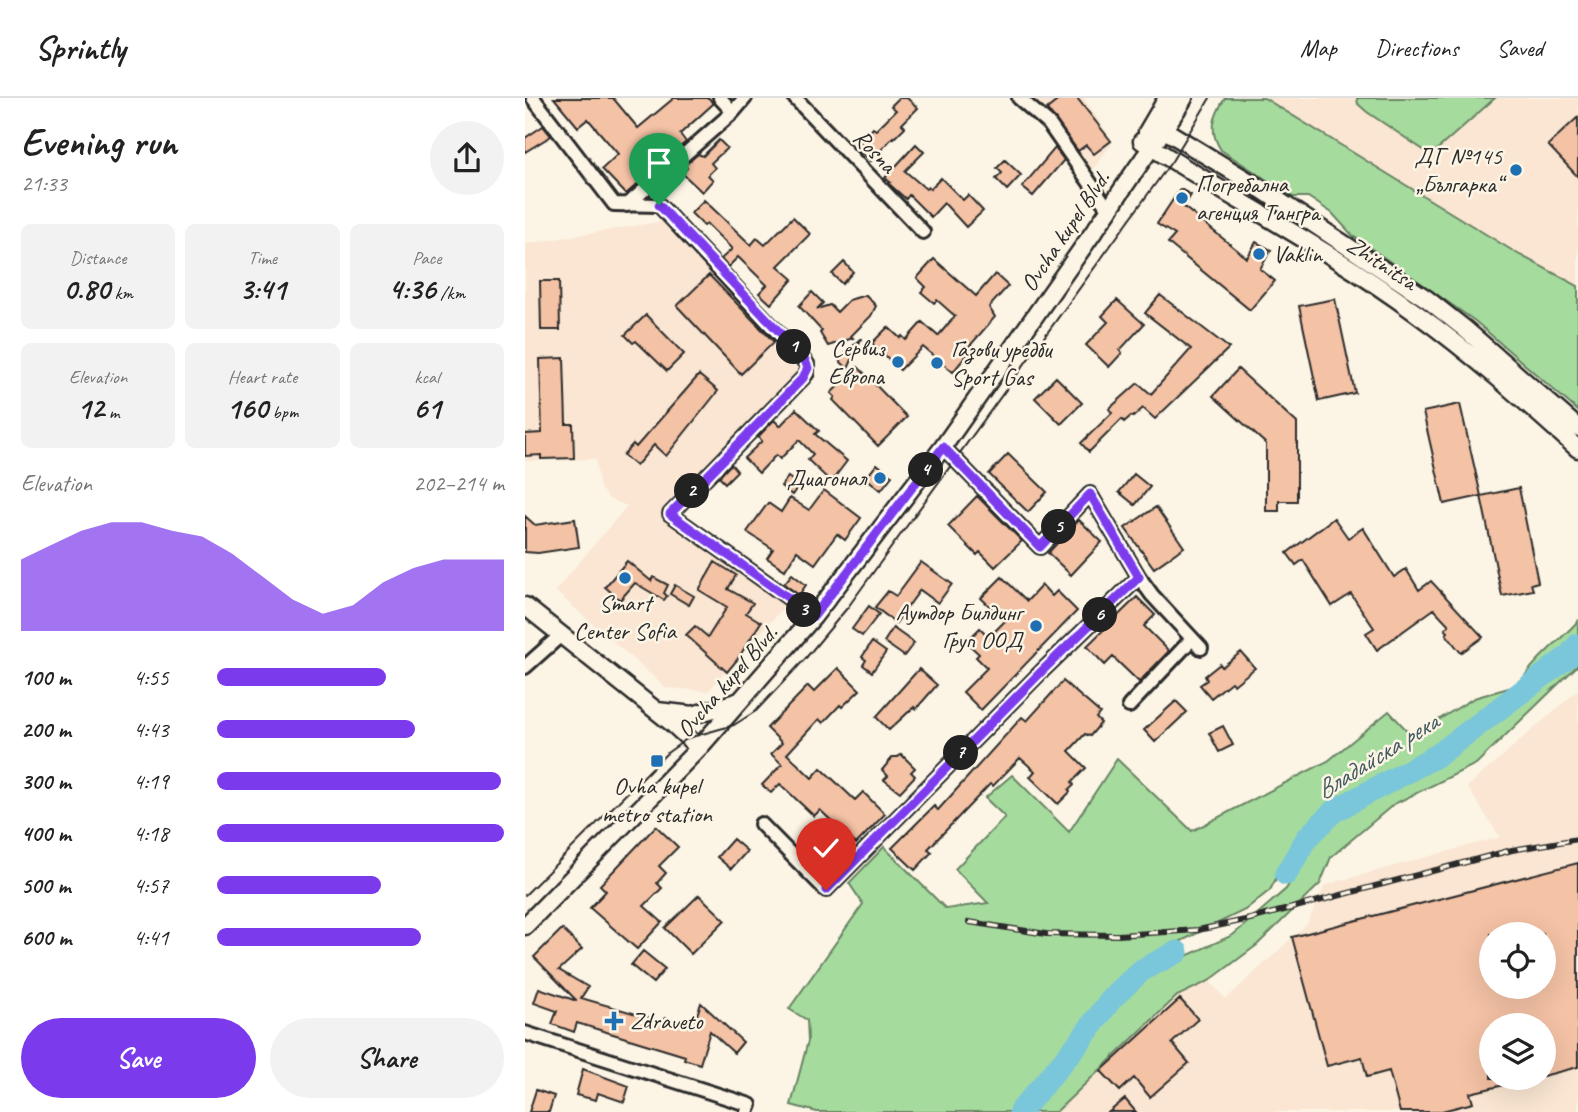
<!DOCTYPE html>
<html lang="en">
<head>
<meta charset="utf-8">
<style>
	:root { --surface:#fff; --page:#f2f2f2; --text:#222; --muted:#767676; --line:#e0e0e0; --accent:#7c3aed }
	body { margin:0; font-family:Caveat,sans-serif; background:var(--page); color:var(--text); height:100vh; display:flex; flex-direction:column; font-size:26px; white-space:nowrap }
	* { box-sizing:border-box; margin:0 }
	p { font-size:23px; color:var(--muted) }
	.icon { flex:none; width:38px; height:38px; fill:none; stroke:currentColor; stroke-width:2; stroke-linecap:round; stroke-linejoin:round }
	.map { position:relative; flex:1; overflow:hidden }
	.sheet { display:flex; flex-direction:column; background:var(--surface); width:525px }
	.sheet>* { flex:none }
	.fabs { position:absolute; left:954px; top:824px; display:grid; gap:14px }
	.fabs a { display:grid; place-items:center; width:77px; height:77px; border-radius:50%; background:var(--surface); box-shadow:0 7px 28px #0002; font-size:35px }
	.pin { position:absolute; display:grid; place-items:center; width:60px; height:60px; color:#fff; margin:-72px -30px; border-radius:50% 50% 50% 0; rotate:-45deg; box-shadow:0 0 7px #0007 }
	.pin .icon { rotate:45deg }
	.km { position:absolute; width:35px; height:35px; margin:-18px; border-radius:50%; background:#222; color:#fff; font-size:19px; line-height:35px; text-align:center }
	.round { display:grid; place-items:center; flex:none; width:74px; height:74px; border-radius:37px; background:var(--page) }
	.headline { display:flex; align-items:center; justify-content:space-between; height:119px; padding:0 21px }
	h1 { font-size:38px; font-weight:600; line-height:52px }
	.metrics { display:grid; grid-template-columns:repeat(3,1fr); gap:10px; height:119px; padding:7px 21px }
	.metrics div { display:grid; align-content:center; border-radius:10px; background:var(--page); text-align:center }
	.metrics b { font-size:30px; font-weight:600 }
	.metrics small { font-size:19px; font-weight:400 }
	.metrics p { font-size:19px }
	.chart { height:196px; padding:14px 21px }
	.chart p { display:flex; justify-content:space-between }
	.chart svg { width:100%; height:126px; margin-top:7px; fill:var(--accent); opacity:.7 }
	.action { display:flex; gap:14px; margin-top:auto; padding:14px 21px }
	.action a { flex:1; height:80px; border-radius:42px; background:var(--accent); color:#fff; font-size:28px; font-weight:600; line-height:80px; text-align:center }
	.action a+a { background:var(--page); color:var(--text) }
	ul { padding:0 21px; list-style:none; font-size:23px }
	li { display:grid; grid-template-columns:112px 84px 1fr; align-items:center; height:52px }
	li i { height:18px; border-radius:9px; background:var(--accent) }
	header { display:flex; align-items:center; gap:42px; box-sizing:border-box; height:98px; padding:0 35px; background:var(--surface); border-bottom:2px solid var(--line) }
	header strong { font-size:33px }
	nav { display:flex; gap:38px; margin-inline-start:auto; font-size:24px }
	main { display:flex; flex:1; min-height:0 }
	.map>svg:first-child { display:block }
	.built { fill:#fae6d2; fill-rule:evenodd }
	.green { fill:#a6db9e; stroke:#688364; stroke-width:2 }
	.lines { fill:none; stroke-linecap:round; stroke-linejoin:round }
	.river { stroke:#7ac6da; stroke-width:23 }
	.building { fill:#f4c2a5; stroke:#2b2b2b; stroke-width:2; fill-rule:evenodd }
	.street-casing { stroke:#2b2b2b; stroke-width:18 }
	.secondary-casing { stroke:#2b2b2b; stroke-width:21 }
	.street { stroke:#fcf5e5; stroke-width:12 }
	.secondary { stroke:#fcf5e5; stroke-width:16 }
	.tram { stroke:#2b2b2b; stroke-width:2 }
	.rail-casing { stroke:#2b2b2b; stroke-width:6 }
	.rail { stroke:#fcf5e5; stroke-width:3.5; stroke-dasharray:10; stroke-linecap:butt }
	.route-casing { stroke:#fff; stroke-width:14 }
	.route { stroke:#7c3aed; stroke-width:9 }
	.poi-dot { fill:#1f6fb2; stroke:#fcf5e5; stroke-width:2.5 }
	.labels { text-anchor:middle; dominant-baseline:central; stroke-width:5; stroke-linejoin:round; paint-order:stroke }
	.street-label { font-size:24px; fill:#2b2b2b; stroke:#fcf5e5 }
	.poi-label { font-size:24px; fill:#2b2b2b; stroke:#fcf5e5; text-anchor:end }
	.water-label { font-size:26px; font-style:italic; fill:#435a60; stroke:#fcf5e5 }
</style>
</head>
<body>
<header>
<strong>Sprintly</strong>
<nav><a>Map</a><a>Directions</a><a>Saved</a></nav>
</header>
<main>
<section class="sheet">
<div class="headline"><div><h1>Evening run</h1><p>21:33</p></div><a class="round"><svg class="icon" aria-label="share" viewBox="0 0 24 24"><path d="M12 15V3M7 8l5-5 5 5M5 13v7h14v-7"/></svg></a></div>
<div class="metrics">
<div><p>Distance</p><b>0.80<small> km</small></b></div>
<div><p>Time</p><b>3:41</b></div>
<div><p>Pace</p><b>4:36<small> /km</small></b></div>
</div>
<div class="metrics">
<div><p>Elevation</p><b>12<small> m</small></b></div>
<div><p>Heart rate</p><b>160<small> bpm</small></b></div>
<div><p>kcal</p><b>61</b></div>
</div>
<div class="chart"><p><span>Elevation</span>202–214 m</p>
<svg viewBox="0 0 160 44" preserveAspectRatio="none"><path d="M0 44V19L10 14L20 9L30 6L40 6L50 9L60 11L70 17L80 25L90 33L100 38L110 35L120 27L130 22L140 19L150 19L160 19V44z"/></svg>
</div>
<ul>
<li><b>100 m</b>4:55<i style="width:59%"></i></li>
<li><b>200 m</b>4:43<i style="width:69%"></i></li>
<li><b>300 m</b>4:19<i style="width:99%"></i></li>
<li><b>400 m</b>4:18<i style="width:100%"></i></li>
<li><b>500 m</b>4:57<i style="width:57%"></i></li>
<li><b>600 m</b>4:41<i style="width:71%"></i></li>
</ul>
<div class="action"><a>Save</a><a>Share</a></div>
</section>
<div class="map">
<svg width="1053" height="1014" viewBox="0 0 1053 1014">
	<rect width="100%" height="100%" fill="#fcf5e5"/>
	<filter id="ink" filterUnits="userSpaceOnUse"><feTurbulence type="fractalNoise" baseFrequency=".0143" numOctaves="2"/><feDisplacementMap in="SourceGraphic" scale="14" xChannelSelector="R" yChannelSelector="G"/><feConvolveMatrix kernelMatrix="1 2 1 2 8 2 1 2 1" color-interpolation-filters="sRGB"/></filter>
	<g filter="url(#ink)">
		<!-- built -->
		<path class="built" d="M506,0H559L588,44L566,74Z
			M739,0H1053V188L993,156Z
			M139,123L271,262L276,275L146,415L261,507L183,593L141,590L30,493L102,408L84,401L75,390L70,361L0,363V146Z
			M1053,592V1014H531L652,898L684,883L701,901L782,826L800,787L975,739L942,689ZM966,836H1018V889H966ZM966,928H1018V980H966Z"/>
		<!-- green -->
		<path class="green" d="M700,0H739L993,156L1053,188V313L950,223L828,138L807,115L783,99H768L696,52C683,32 689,18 700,0Z
			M832,0H970L906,57L842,14L833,6Z
			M1053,523V537L1028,562L901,659L839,688L795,717L772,741L745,792L720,812L642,850L608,870L578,900L505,994L486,1014H292L266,1007L283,943L282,922L264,911L338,806L324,785L359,749L421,811L463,805L430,771L480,719L460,700L487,677L544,734L592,661L667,733L803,663L864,613L887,638L949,600L994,587C1009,561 1034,544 1053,523Z
			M1053,556V567L951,666L869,706L806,759L795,786L732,847L684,883L652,898L531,1014H505L570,936L596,900L621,876L708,837L761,791L792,741L813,720L928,656Z"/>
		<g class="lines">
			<!-- river -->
			<path class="river" d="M761,776L782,740L809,713L913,657L1044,558L1053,547
				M495,1014L556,942L587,900L617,872L652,854"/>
		</g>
		<!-- building -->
		<path class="building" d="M29,0H88L113,30L149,0H184L188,6L155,36L161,44L101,96L77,71L93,56L63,21L53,29Z
			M374,0H382L393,10L377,26L380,29L369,40L368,39L346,63L330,50L348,30L351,32L371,12L366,8Z
			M536,0H552L586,43L569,56L561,47L553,53L522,11Z
			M1053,19V79L1023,47Z
			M18,28L26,38L0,54V40Z
			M194,42L202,50L186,65L190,70L183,77L188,82L177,94L157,75L162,70L160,67L173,56L178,58Z
			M391,46L399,54L380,73L401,91L403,89L405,91L416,80L438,102L443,97L458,113L441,129L419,105L406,119L384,97L381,101L363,85L365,84L360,80Z
			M530,50L539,62L508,98L497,89Z
			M480,62L496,77L482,92L471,81L477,75L472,70Z
			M655,91L666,97L659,109L722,160L731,144L746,152L735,171L750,183L725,212L643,145L650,137L632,126Z
			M179,102L226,147L232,140L240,147L268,119L285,136L253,168L268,181L246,206L234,195L242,187L213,159L203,169L196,161L207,151L182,126L179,128L166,115Z
			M409,161L451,198L470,176L483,188L464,209L470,219L442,251L445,253L428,274L398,249L375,272L347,245L363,229L375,240L377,238L381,242L397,224L413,238L430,218L412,202L409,205L396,194L401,189L392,180Z
			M319,164L328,174L317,186L307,176Z
			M184,177L249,244L216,276L152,208Z
			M15,183H34L35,232H16Z
			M287,194L298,205L292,211L305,207L312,214L324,202L341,197L351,208L346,218L326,238L328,240L303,248L295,235L297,233L274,208Z
			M635,197L704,250L630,321L618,310L608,319L606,318L599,324L597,321L564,354L556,345L587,315L584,311L613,285L626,296L666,251L620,215Z
			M810,201L830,295L794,303L774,208Z
			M592,202L619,226L595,252L597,255L584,269L561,247L583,224L577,218Z
			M121,217L159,256L142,273L111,243L108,245L100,237Z
			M335,241H336L323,271L314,262Z
			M39,260L41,326H48L49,360L16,361V357L0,358V336L17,335L15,261Z
			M333,269L382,319L353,348L308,302L310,299L306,295Z
			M713,271L772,325V403H754V413H741V346L688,298Z
			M174,277L193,293L141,358L129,347L111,368L98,357L108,346L111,349Z
			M531,279L557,305L536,326L510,300Z
			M935,306L956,398L919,406L898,314Z
			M271,311L294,333L290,336L322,363L306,384L283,362L288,356L274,342L255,361L251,357L234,375L219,360L237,343L233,339L249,322L255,328Z
			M483,356L522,394L503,414L464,376Z
			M206,366L212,373L200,385L194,379Z
			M352,366L367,378L356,392L341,380Z
			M609,376L625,389L610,407L594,394Z
			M263,379L274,387L267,397L256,388Z
			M994,390L1013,484L1006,486L1008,492L977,498L956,398Z
			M299,392L336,420L320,442L312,436L290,466L272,453L260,472L242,460L248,451L222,434L243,405L256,414L265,400L284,412Z
			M452,398L497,443L470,469L455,454L452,457L423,428Z
			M631,409L659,449L629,470L600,430Z
			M0,418L10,427L50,421L54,449L13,455L0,454Z
			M809,420L823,440L838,430L869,479L881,471L894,492L906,483L958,539L936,555L921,536L923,534L920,531L924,527L909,511L852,552L841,535L849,530L826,496L807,508L778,462L771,467L762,455Z
			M554,422L577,444L546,477L523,455Z
			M102,463L126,483L128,479L143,487L139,495L142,498L139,502L110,485L95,502L80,489Z
			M190,464L211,477L203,491L228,505L221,515L236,524L212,562L202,574L161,537L170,528L183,539L202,509L174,492Z
			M396,464L427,486L413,505L395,492L371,525L350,509L363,493L371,498Z
			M267,476L281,487L274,497L259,486Z
			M477,479L502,503L517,487L527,498L532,493L552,513L456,612L438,594L462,570L451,559L454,556L441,544L455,530L464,539L480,523L456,500Z
			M150,487L169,498L164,507L145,496Z
			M612,499L630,517L619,528L644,553L614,584L588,559L580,567L562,548Z
			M344,508L354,516L337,538L327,531Z
			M368,530L389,545L379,558L359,544Z
			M347,544L361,554L347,574L338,567L341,562L337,559Z
			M716,554L730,570L709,587L706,584L686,600L675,587L682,582L680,578L695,566L697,569Z
			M313,570L335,592L317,609L315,607L298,625L294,621L262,656L287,680L296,670L330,702L338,694L360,716L331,746L295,712L289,718L255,686L246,695L237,687L257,666L246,656L257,645L242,630L283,588L289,594Z
			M394,571L412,587L391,611L389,609L364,632L351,619Z
			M538,583L575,615L571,620L576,625L565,638L560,636L544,653L561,670L547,684L549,687L544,692L545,694L533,706L505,679L510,673L495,660L468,688L465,686L403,751L407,754L390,772L367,750L409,708L413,712L497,619L502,623Z
			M651,603L662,614L630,644L619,632Z
			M698,628L708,647L694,654L684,635Z
			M376,656L390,670L386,674L390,678L375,694L359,682L363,678L357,672L368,659H373Z
			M131,728L153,749L134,768L141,775L132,785L137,790L119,808L137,824L112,851L65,810L81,793L75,787Z
			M208,741L222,753L206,771L192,759Z
			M1053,765V969L1018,978V928H966V980H991L992,984L945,995L948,1005L913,1014H875L864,973L842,979L837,959L802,968L767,839ZM966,836H1018V889H966Z
			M174,797L200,822L166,856L140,830Z
			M37,831L57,851L34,872L63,889L56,900L139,924L140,920L168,929L176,905L218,944L209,955L185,933L175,966L159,961L160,958L52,925L49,934L27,926L32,913L9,905L14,890L52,903L9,859Z
			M118,853L140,871L128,885L106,867Z
			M655,901L673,921L647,945L664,965L625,999L609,980L595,993L576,973Z
			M58,971L104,988L99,1004L73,995L71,1002L51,997Z
			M11,992L29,998L24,1014H4Z
			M600,1001L611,1014H584Z"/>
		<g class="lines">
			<!-- street casing -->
			<g class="street-casing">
				<path id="street" d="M8,0L89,106L134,107L282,266V275L278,280L145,416L289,518
					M195,0L208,14
					M270,0L398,134
					M494,0L524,26L584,112
					M102,107L208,14L220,0
					M418,349L515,449L565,396L614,479L627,497L676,550
					M0,569L37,536
					M604,608L667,541
					M236,726L301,792L517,573L614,479
					M0,935L225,1007L222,1014"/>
			</g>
			<!-- secondary casing -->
			<g class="secondary-casing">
				<path id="secondary" d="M628,25L730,87L902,201L940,231L1053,330
					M622,34L642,0
					M617,43C707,101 804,151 891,215C948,256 1001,304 1053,351
					M0,508L148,626L174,650
					M132,613L168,617L215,603
					M0,828L174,650L289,518L418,349L584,112C607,74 636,39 659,0"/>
			</g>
			<!-- street -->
			<use href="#street" class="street"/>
			<!-- secondary -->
			<use href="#secondary" class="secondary"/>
			<!-- tram -->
			<path class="tram" d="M0,797L142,655L163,640L209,627L231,613L280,561L323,509L647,63L685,0"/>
			<!-- rail casing -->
			<g class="rail-casing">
				<path id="rail" d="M444,824L521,836L593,837L673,832L725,821L987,752L1053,741"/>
			</g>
			<!-- rail -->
			<use href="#rail" class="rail"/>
		</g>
	</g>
	<g class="lines" filter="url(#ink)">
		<!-- route casing -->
		<g class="route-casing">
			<path id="route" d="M134,107L279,260L283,270L278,280L145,416L289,518L418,349L515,449L565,396L614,479L517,573L301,792"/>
		</g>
		<!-- route -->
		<use href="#route" class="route"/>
	</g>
	<!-- markers -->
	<g class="poi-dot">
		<circle cx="991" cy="72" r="7"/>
		<circle cx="657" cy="100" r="7"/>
		<circle cx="734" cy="156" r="7"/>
		<circle cx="373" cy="264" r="7"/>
		<circle cx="412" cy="265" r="7"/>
		<circle cx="355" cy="380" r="7"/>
		<circle cx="100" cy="480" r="7"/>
		<circle cx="511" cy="528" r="7"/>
		<rect x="125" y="656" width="14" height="14" rx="3.5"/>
		<path d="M85.5 912.5h7v7h7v7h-7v7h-7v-7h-7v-7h7z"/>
	</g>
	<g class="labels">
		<!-- street labels -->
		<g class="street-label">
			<text transform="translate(350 53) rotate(46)">Rosna</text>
			<text transform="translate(540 133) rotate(-56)">Ovcha kupel Blvd.</text>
			<text transform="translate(857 165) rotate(33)">Zhitnitsa</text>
			<text transform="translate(202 583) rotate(-49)">Ovcha kupel Blvd.</text>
		</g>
		<!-- poi labels -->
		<g class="poi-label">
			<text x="977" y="58">ДГ №145<tspan x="977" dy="28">„Българка“</tspan></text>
			<text x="671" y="86" text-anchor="start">Погребална<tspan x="671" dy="28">агенция Тангра</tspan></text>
			<text x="748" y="156" text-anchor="start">Vaklin</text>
			<text x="359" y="250">Сервиз<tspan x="359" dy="28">Европа</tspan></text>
			<text x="426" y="251" text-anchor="start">Газови уредби<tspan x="426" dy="28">Sport Gas</tspan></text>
			<text x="341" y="380">Диагонал</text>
			<text x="100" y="505" text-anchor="middle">Smart<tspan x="100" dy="28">Center Sofia</tspan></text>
			<text x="497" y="514">Аутдор Билдинг<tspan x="497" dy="28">Груп ООД</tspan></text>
			<text x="132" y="688" text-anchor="middle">Ovha kupel<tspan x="132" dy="28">metro station</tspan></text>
			<text x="105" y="923" text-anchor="start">Zdraveto</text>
		</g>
		<!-- water labels -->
		<g class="water-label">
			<text transform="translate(852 658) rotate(-32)">Владайска река</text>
		</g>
	</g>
</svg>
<div class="fabs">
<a><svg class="icon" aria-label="locate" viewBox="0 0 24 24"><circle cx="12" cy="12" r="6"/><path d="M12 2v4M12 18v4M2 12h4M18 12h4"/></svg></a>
<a><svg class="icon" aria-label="layers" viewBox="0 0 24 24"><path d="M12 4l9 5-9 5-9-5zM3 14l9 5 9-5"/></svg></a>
</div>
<div class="pin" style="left:134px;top:107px;background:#1e9e55"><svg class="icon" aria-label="arrive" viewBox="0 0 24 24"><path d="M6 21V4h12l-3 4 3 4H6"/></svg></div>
<div class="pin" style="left:301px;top:792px;background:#d93025"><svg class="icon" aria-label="check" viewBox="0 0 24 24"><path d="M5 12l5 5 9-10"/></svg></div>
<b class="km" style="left:269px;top:249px">1</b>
<b class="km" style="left:167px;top:393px">2</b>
<b class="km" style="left:279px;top:512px">3</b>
<b class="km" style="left:401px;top:372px">4</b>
<b class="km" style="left:534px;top:429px">5</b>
<b class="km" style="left:575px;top:517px">6</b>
<b class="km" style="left:436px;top:655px">7</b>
</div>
</main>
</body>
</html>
